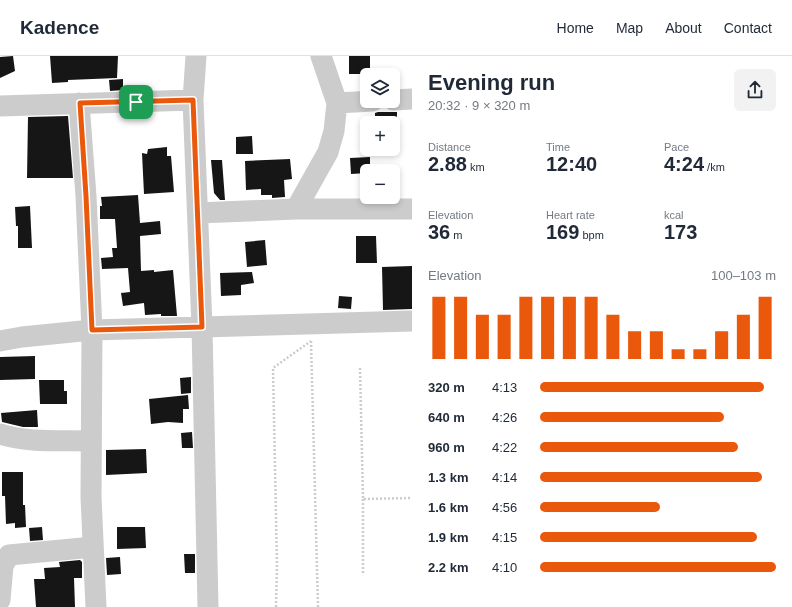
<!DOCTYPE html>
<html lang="en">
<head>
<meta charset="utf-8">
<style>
	:root { --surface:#fff; --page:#f2f2f3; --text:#1f2937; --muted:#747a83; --line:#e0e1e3; --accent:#ea580c }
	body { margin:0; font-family:Arial,sans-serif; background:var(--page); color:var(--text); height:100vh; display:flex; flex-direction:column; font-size:15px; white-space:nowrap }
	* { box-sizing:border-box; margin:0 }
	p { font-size:13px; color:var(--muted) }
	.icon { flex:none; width:22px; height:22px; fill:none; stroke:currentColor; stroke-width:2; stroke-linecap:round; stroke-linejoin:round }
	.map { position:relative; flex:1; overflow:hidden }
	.side { display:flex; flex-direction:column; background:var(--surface); width:380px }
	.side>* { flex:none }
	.buttons { position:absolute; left:360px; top:12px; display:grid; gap:8px }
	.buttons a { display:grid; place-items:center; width:40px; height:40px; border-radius:6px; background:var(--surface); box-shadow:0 2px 6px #0003; font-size:20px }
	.pin { position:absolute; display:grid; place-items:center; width:34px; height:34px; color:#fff; margin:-17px; border-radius:8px; box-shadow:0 2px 6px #0006 }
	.round { display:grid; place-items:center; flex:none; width:42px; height:42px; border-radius:6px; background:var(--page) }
	.headline { display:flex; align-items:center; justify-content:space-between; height:68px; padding:0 16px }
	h1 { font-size:22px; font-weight:600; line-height:30px }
	.metrics { display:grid; grid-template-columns:repeat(3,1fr); gap:6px; height:68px; padding:4px 16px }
	.metrics div { display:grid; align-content:center }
	.metrics b { font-size:20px; font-weight:600 }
	.metrics small { font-size:11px; font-weight:400 }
	.metrics p { font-size:11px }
	.chart { height:112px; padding:8px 16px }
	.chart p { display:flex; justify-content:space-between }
	.chart svg { width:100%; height:72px; margin-top:4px; stroke:var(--accent); stroke-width:6 }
	ul { padding:0 16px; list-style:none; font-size:13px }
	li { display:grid; grid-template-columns:64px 48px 1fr; align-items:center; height:30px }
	li i { height:10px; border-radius:5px; background:var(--accent) }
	header { display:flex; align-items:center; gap:24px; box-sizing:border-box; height:56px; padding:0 20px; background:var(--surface); border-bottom:1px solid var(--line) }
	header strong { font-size:19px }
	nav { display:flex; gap:22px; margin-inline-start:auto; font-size:14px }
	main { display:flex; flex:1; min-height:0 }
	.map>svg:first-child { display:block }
	.building { fill:#161616 }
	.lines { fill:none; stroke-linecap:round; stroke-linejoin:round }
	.path { stroke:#ccc; stroke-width:2.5; stroke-dasharray:2 2; stroke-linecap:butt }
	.minor { stroke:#ccc; stroke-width:21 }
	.route-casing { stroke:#fff; stroke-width:8 }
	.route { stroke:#ea580c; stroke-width:5 }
</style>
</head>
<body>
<header>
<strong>Kadence</strong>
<nav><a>Home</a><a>Map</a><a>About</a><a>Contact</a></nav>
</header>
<main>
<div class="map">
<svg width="412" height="551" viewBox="0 0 412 551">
	<rect width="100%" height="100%" fill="#fff"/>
	<!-- building -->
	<path class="building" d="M13,0L15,15L0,22V1Z
		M50,0H118L117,22L68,24V26L52,27Z
		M349,0H370V18H349Z
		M123,23V34L110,35L109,24Z
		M378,56H397V67H375V57Z
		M68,60L73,122H27L28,61Z
		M252,80L253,98H236V81Z
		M167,91V100H171L174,136L144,138L142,97L147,98L148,93Z
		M370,101V115H367V117L351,118L350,102Z
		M290,103L292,123L284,124L285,141L272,142V139H261V133L246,134L245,105Z
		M211,104H222L225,144H220L214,137Z
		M138,139L140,167L160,165L161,178L140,180L141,215L154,214V216L173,214L177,260H161V258L145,259L144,247L123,250L121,237L130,236L128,212L102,213L101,202L113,201L112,192H117L115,163H100V150H102L101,141Z
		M30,150L32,192H18V170H16L15,151Z
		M356,180H376L377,207H356Z
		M265,184L267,209L247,211L245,186Z
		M412,210V253L383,254L382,211Z
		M252,216L254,227L241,229V239L221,240L220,217Z
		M339,240L352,241L351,253L338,252Z
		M35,300V323L0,324V301Z
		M191,321V337L181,338L180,322Z
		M39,324H64V335H67V348H40Z
		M188,339L189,353H183V367L168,366L151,368L149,343Z
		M37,354L38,371H23L2,366L1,357Z
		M192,376L193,392H182L181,377Z
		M146,393L147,417L106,419V394Z
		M2,416H23V449H25L26,471L15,472V467L6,468L5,440H2Z
		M42,471L43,484L30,485L29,472Z
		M117,471H145L146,492L117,493Z
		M184,498H195V517H185Z
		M120,501L121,518L107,519L106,502Z
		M80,504L82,506V522H74L75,551H36L34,523H45L44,512L60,511L59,506Z"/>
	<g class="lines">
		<!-- path -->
		<path class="path" d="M311,285L318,551
			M360,312L363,443L412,442
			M363,443V518
			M276,551L277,510L273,312L311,285"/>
		<!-- minor -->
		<path class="minor" d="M196,0L193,44L202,271L208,551
			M393,44L412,43
			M79,47L86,140L92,274L91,441L96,551
			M337,47L373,45
			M0,50L193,44
			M296,153L328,96L334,75L337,47L321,0
			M198,157L296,153H412
			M0,285L22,281L92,274L412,265
			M0,378C25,387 64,384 91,385
			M0,544L3,510L9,499L93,491"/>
	</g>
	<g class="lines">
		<!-- route casing -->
		<g class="route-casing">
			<path id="route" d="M193,44L202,271L92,274L86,140L80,47Z"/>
		</g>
		<!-- route -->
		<use href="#route" class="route"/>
	</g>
</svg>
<div class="buttons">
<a><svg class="icon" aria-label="layers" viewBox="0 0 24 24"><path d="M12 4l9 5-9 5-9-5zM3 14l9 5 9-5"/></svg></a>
<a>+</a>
<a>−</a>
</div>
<div class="pin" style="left:136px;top:46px;background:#1e9e55"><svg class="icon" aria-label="arrive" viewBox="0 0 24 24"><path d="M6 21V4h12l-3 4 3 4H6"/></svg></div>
</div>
<section class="side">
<div class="headline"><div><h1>Evening run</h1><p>20:32 · 9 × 320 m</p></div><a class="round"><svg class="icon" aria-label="share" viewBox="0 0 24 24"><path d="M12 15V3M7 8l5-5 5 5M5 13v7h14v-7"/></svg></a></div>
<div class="metrics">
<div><p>Distance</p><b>2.88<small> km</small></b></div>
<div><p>Time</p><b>12:40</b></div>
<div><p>Pace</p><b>4:24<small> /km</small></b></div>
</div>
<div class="metrics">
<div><p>Elevation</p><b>36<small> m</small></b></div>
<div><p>Heart rate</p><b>169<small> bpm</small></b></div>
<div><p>kcal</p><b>173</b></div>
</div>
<div class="chart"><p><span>Elevation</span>100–103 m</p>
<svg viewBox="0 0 160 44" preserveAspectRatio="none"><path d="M5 44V6M15 44V6M25 44V17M35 44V17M45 44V6M55 44V6M65 44V6M75 44V6M85 44V17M95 44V27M105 44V27M115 44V38M125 44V38M135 44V27M145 44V17M155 44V6"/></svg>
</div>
<ul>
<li><b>320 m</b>4:13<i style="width:95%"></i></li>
<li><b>640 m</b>4:26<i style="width:78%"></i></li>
<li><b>960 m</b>4:22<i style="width:84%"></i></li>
<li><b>1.3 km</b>4:14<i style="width:94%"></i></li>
<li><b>1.6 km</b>4:56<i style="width:51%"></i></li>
<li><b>1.9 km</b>4:15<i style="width:92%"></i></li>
<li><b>2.2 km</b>4:10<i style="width:100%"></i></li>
</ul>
</section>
</main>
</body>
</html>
